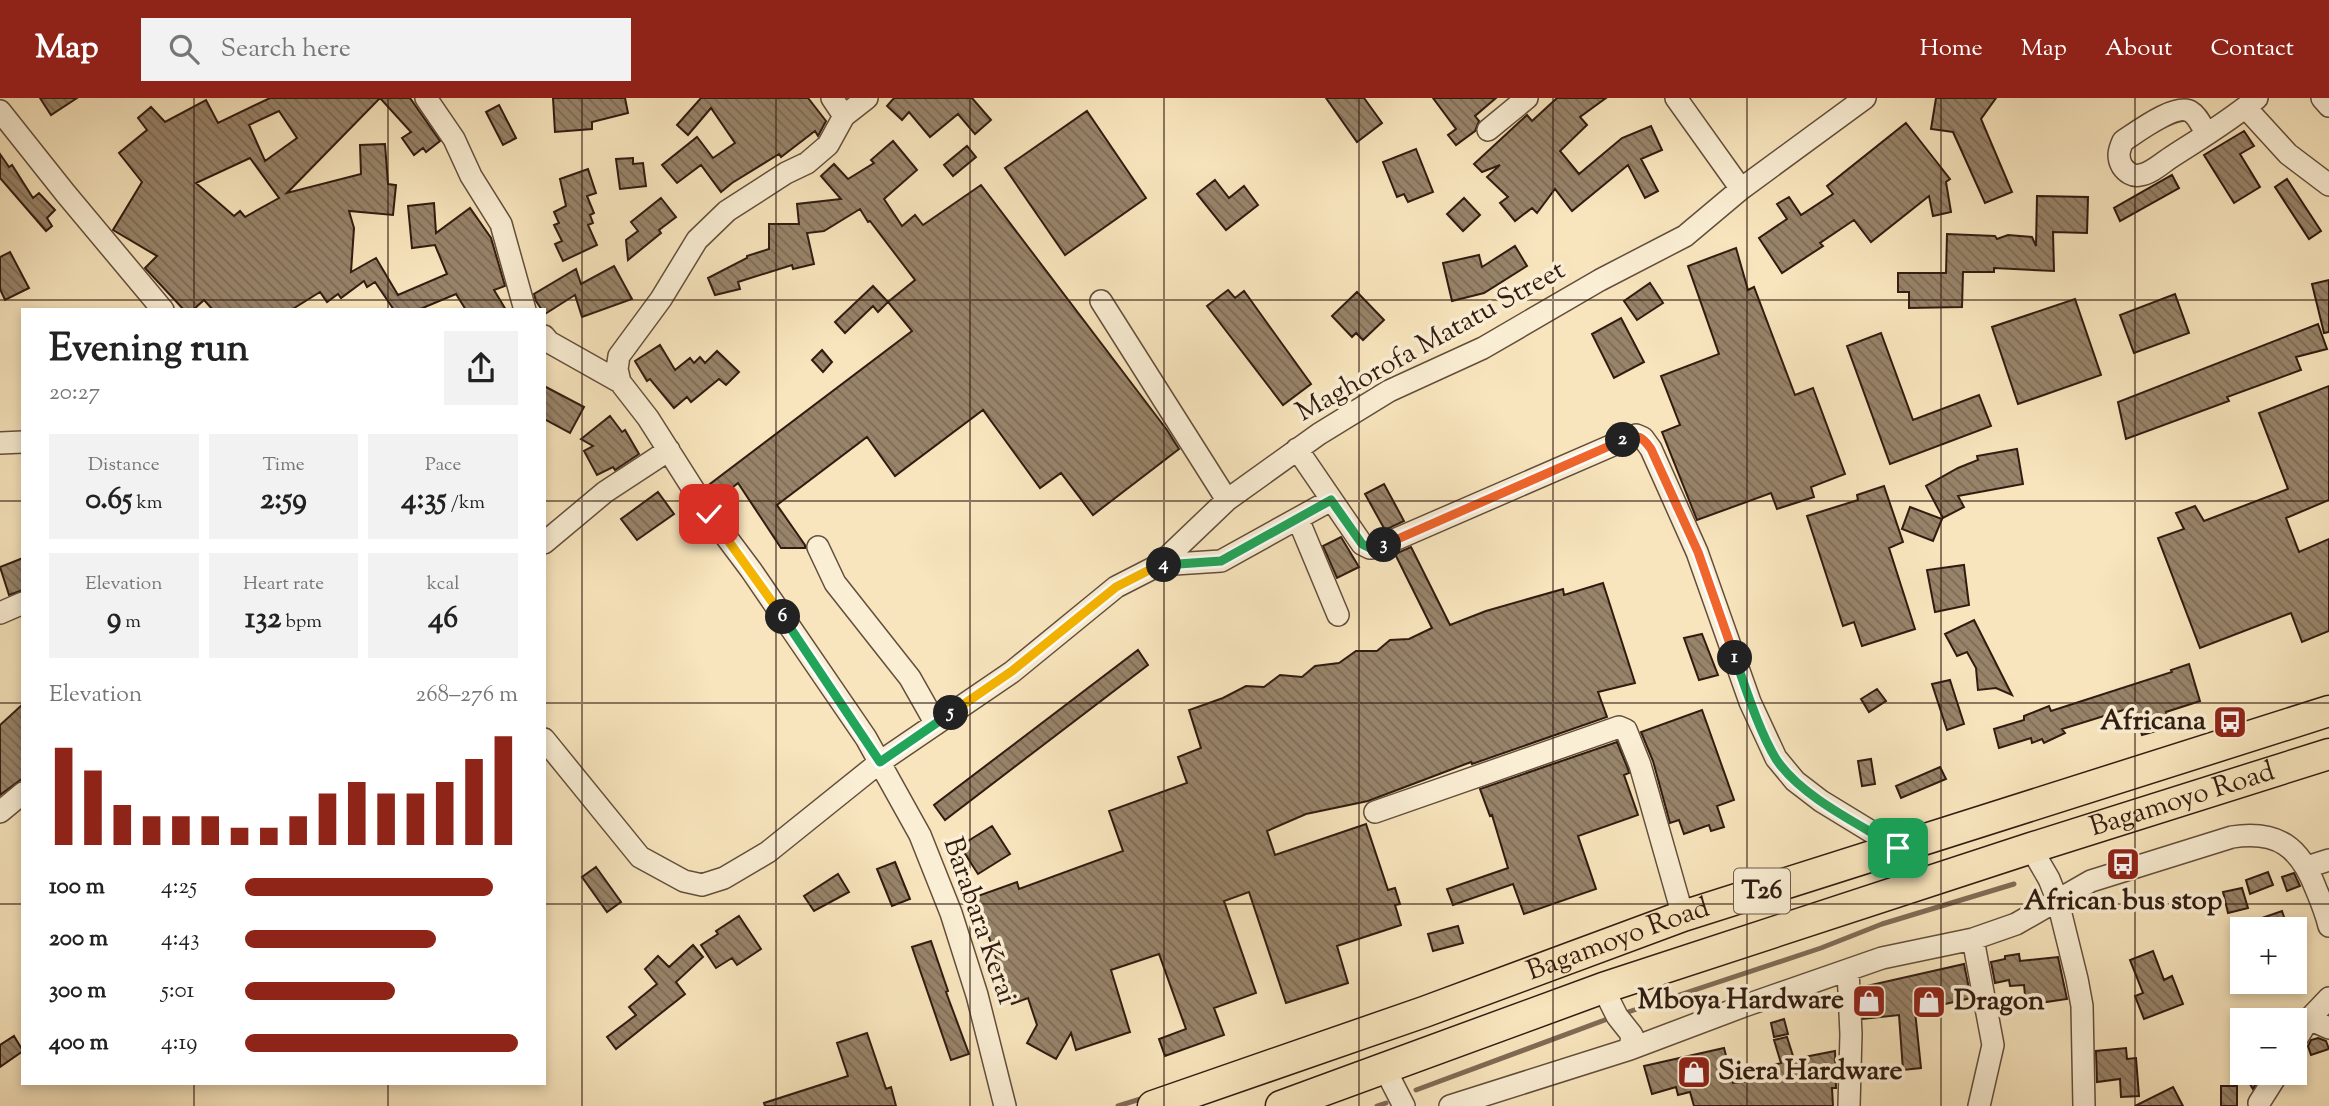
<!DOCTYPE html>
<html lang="en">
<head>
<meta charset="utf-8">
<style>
	:root { --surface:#fff; --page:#f2f2f2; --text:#222; --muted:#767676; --accent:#8f2418 }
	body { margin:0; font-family:"Sorts Mill Goudy",serif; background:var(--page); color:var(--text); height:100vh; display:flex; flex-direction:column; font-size:26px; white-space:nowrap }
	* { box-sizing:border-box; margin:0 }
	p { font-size:23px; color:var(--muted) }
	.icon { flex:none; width:38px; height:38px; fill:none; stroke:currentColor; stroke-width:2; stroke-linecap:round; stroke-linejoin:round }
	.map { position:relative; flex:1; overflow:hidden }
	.panel { position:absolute; left:21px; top:210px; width:525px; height:777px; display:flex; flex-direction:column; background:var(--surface); border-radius:0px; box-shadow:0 4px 10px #0003 }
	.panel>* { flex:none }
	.tools { position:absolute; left:2230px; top:819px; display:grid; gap:14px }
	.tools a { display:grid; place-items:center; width:77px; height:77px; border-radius:0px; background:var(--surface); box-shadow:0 4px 10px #0003; font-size:35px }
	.pin { position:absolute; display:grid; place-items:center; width:60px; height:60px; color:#fff; margin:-30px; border-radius:14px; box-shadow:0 4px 10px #0006 }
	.km { position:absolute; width:35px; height:35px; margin:-18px; border-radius:50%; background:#222; color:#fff; font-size:19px; line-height:35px; text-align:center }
	.round { display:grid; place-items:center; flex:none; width:74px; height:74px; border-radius:0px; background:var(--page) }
	.overview { display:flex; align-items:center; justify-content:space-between; height:119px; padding:0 28px }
	h1 { font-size:38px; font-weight:700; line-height:52px }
	.metrics { display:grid; grid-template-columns:repeat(3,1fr); gap:10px; height:119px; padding:7px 28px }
	.metrics div { display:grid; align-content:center; border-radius:0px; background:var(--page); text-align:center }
	.metrics b { font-size:30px; font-weight:700 }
	.metrics small { font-size:19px; font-weight:400 }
	.metrics p { font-size:19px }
	.chart { height:196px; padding:14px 28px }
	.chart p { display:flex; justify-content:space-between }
	.chart svg { width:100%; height:126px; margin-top:7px; stroke:var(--accent); stroke-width:6 }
	ul { padding:0 28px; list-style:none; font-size:23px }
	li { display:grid; grid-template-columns:112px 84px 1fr; align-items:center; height:52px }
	li i { height:18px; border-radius:9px; background:var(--accent) }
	header { display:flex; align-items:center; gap:42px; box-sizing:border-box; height:98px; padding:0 35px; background:var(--accent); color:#fff }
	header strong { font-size:33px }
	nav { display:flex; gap:38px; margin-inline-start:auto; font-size:24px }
	.search { width:490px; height:63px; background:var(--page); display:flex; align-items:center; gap:18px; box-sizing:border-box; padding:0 24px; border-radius:0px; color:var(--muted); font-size:26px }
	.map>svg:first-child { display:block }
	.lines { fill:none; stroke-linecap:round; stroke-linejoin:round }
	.stream { stroke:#806b55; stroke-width:5 }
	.building { fill:url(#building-back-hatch); stroke:#311b11; stroke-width:2; fill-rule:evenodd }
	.minor-casing { stroke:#634e3c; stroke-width:24 }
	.highway-casing { stroke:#311b11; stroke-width:33 }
	.minor { stroke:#faeed4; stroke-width:21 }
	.highway { stroke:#f8e5bd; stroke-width:30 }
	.split-1-casing { stroke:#fff; stroke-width:14 }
	.split-2-casing { stroke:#fff; stroke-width:14 }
	.split-3-casing { stroke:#fff; stroke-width:14 }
	.split-4-casing { stroke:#fff; stroke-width:14 }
	.split-5-casing { stroke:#fff; stroke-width:14 }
	.split-6-casing { stroke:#fff; stroke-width:14 }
	.split-7-casing { stroke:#fff; stroke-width:14 }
	.split-1 { stroke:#22a559; stroke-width:9 }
	.split-2 { stroke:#f0652b; stroke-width:9 }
	.split-3 { stroke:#f0652b; stroke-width:9 }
	.split-4 { stroke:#22a559; stroke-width:9 }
	.split-5 { stroke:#f5b400; stroke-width:9 }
	.split-6 { stroke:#22a559; stroke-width:9 }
	.split-7 { stroke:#f5b400; stroke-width:9 }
	.grid { fill:none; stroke:#311b11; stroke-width:2; stroke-opacity:0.55 }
	.labels { text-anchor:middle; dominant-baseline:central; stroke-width:7; stroke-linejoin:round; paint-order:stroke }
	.shield { fill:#faeed4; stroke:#6d5a4c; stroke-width:2 }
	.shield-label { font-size:26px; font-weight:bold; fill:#311b11 }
	.street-label { font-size:28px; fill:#311b11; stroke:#faeed4 }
	.poi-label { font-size:28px; font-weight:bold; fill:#311b11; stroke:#faeed4; text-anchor:end }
</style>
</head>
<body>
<header>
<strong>Map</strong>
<div class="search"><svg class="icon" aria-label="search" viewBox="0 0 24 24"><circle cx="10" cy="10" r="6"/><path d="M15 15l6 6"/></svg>Search here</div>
<nav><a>Home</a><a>Map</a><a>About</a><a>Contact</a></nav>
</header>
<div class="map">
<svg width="2329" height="1008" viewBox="0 0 2329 1008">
	<defs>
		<pattern id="building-back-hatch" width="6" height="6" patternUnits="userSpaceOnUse" patternTransform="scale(1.75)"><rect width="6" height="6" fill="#98846a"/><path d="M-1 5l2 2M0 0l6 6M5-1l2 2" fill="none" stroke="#7d6b56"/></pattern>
	</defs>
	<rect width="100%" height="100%" fill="#f8e5bd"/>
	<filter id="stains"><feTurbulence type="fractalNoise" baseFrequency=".00286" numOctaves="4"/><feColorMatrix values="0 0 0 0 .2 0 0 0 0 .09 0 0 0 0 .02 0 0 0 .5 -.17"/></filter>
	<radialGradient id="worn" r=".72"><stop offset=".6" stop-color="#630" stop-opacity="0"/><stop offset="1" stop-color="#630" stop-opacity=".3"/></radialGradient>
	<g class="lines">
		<!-- stream -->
		<path class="stream" d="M1622,916L1821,850L1882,826L2014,786
			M1416,992L1613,919
			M1118,1008L1147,999
			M1377,1008L1386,1005"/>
	</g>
	<!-- building -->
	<path class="building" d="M40,0H77L51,17Z
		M270,0H410L440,43L426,54L423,50L414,57L402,40L411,34L380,0L287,95L361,76L360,47L385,46L388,86L396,87L393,117L349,113L354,130L351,174L376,160L398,197L447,176L435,147L412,150L408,108L434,105L436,135L470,110L491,140L505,188L494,192L506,212H466L456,196L418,212H394L375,184L367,189L364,183L341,200L338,196L327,204L320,194L291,212H213L204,202L193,212H184L145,170L157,158L113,132L142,84L119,55L147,32L138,20L151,9L165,24L206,2L218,25ZM279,13L297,40L265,63L249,27ZM250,60L279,100L245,119L240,113L234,118L196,85Z
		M553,0H625L628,15L592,24V31L555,34Z
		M701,0H808L826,23L818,38L815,33L781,59L779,56L732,85L721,94L701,67L677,85L662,67L697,39L713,60L735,45L711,10L688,37L677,27Z
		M894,0H972L991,22L975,36L958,16L930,39L909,14L902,22L887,8Z
		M1326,0H1364L1382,25L1357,44Z
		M1433,0H1496L1475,18L1479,23L1475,33L1456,47L1448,37L1456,31Z
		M1557,0H1606L1580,19L1587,27L1560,53L1579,76L1622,40L1651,28L1662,52L1641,61L1658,93L1645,100L1628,67L1572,113L1555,91L1537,115L1532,110L1515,123L1500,105L1508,99L1487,79L1500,67L1482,74L1474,66L1527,17L1532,23Z
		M1936,0H1996L1981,21L2012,94L1985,105L1953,34L1931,31Z
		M499,7L516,40L503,47L486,14Z
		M1087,13L1146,100L1065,157L1005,70Z
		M1906,25L1950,81L1946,84L1951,114L1933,118L1929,98L1871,144L1854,122L1820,145L1823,148L1782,175L1759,140L1787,121L1777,106L1789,99L1801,117L1833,96L1827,88Z
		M2244,33L2254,48L2240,56L2260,89L2234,105L2204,57Z
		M893,43L917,72L884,101L902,128L915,117L923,127L981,87L1167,332L1179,351L1093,417L1061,375L1040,390L983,312L895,378L867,339L777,407L805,447V450H781L738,385L721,399L710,386L912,233L888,204L915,182L870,123L868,124L860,111L824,133L807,135L814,166L793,171L792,167L738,184L740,191L715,197L708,180L747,160V158L769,151V126H799L797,106L841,101L821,78L834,66L848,81L874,65L871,62Z
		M967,48L976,59L953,78L944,67Z
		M1416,51L1433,94L1408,104L1404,96L1397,99L1383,64Z
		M0,56L9,69L12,67L33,100L39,95L55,112L47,120L52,128L46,133L0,80Z
		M633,60V66L643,65L646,88L620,91L616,61Z
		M588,71L596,95L587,98L594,115L590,117L593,125L588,127L597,147L563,163L555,146L562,143L554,127L559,125L554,114L566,108L560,81Z
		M2172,77L2179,90L2120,123L2114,110Z
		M2287,81L2321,133L2309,141L2275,89Z
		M1215,82L1229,100L1244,88L1258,107L1226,132L1197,96Z
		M2037,98L2088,99L2087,135L2053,134L2054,173L1994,170V174H1963L1962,209L1909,210V194H1898V175H1946L1947,136L1995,138L1997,141L2008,137L2032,139L2036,148Z
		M661,100L676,119L659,132L661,135L628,162L626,142L638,133L631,124Z
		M1464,100L1480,117L1463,133L1447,116Z
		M1515,148L1527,168L1484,195L1452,203L1443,165L1479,157L1482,169Z
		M1736,150L1748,192L1754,189L1795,297L1813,290L1845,376L1811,389L1814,399L1777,411L1771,395L1697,422L1662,334L1680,327L1661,278L1719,256L1688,168Z
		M10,154L29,190L5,202L0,191V159Z
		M614,168L632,201L582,219L575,197L545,216L544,212H542L536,203L534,196L576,171L581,186Z
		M2329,182V234L2324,235L2312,186Z
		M1650,185L1663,205L1637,222L1624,203Z
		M873,188L888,204L878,214L873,208L845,235L835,224Z
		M1228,192L1235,200L1244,193L1311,286L1283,307L1207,208Z
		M1357,194L1384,222L1363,242L1356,235L1352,239L1332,218Z
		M2175,196L2189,235L2134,255L2120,217Z
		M2075,201L2101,277L2018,306L1992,229Z
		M1621,220L1644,264L1614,280L1592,236Z
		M2318,226L2327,251L2296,259L2301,272L2227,299L2229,303L2126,341L2118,304Z
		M1881,235L1913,322L1979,297L1991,328L1890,366L1847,248Z
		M660,247L675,272L690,260L694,265L700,259L705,265L717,253L739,274L726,287L719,281L691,304L687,299L674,310L650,281L647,283L635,263Z
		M822,252L832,264L823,274L812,262Z
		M544,288L584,309L570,335L544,321Z
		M2329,288V402L2286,420L2299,454L2329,441V533L2302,544L2291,515L2200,550L2158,440L2184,431L2176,415L2195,408L2204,423L2288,391L2259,315Z
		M610,318L622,334L625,332L639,356L615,372L613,369L597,377L584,353L593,348L581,341Z
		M2017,351L2023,386L1958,398L1964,409L1943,420L1926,388L1958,370L1978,362L1977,358Z
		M1384,386L1404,423L1385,432L1365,396Z
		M1884,388L1903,444L1889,450L1915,531L1862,548L1854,524L1843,528L1807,418L1858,402L1857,397Z
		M658,394L674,416L637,442L621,421Z
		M1910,409L1942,421L1933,443L1902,431Z
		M1341,439L1359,469L1337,480L1323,448Z
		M1411,449L1450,527L1486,513L1563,491L1564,497L1603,485L1635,585L1598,594L1607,619L1472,666L1471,664L1368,703L1306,716L1267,733L1275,757L1366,726L1388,792L1395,790L1400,806L1395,807L1401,827L1337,848L1348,885L1286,905L1249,794L1224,803L1256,895L1214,910L1224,937L1165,958L1159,941L1186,931L1159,856L1111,872L1130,934L1076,952L1071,935L1056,961L1027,945L1037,927L1028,900L1012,906L975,799L1017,784L1019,791L1123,753L1109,713L1187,685L1178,659L1201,650L1189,612L1223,600L1246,588L1264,589L1280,577L1302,579L1315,568L1339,565L1356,553H1377L1390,542L1409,541L1432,530L1395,456Z
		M23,460V492L9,497L0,469Z
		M1964,467L1969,507L1935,514L1927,472Z
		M1974,522L2012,597L1996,590L1978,592L1976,570L1967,554L1957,558L1945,536Z
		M1702,536L1718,577L1699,582L1684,540Z
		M1138,552L1148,567L945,722L934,707Z
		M2189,566L2200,603L2166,614L2170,629L2142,637L2133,609L2062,631L2065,635L2044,645L2042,641L2032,645L2031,640L1999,650L1994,631L2024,622V618L2049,608L2051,613L2172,574L2171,572Z
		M1950,582L1964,626L1947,632L1932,586Z
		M1877,591L1886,603L1869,614L1861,601Z
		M23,606V680L0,697V627Z
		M1702,612L1734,702L1717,708L1724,729L1711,733L1709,727L1684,736L1679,722L1670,725L1653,663L1641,634Z
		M1617,644L1628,671L1629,675L1624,677L1638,717L1578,738L1596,791L1524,816L1513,786L1453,807L1447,791L1508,770L1492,717L1490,718L1480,691Z
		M1871,661L1875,686L1862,688L1858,663Z
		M1940,669L1946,681L1901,700L1896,688Z
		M992,728L1010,756L978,776L960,748Z
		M895,764L910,801L892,808L877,771Z
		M596,769L621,804L607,814L582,779Z
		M2268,774L2273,787L2250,796L2246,782Z
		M2294,775L2300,788L2287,793L2282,779Z
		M838,776L849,794L814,813L804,798Z
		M2242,790L2248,810L2228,815L2223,794Z
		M2282,813L2288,831H2236V829Z
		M739,818L761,851L737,867L732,860L716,870L701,847L718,836L716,833Z
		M1458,828L1463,845L1433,853L1428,836Z
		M931,843L948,893L946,894L969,956L951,962L912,849Z
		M693,847L703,859L676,884L685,896L616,951L607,939L636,917L629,909L657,886L645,871L658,858L669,869Z
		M2153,853L2164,882L2172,878L2183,906L2144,921L2135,898L2143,895L2130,862Z
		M2019,856L2020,863L2058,859L2067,901L2026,907L2024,887L2010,888L2009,882L1995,885L1991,864L2005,861V858Z
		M1964,866L1971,900L1915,913L1921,970L1903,972L1899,917L1863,921L1862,889Z
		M1784,921L1788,936L1774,939L1771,925Z
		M867,935L886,991L891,989L896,1008H765L764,1005L848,978L837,945Z
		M14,938L23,953L0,969V947Z
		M1787,939L1794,961L1835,953L1836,990H1832L1833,1008H1694L1690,994L1678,997L1676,989L1652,996L1644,968L1724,950L1733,985L1774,980L1770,968L1781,965L1774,942Z
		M2318,940L2326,943L2329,951L2311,957L2308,948L2311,942Z
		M2126,950L2127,961L2136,960L2139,998L2121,999L2120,981L2097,984L2096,953Z
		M2243,975H2262L2253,991Z
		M2221,988H2237V1008H2221Z
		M2173,989L2183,1008H2135Z"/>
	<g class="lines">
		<!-- minor casing -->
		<g class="minor-casing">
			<path id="minor" d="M426,0L454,41L471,78L501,126L525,212
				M832,0L844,18
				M1676,0L1741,91
				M2322,0L2329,8
				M2246,10L2288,56L2329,87
				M0,13L66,96L163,212
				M1488,32L1527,0
				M2207,36C2202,29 2198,18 2191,14C2177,4 2137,34 2123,43C2119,52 2117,59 2122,68C2126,74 2133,79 2140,77C2151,76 2163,64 2173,58C2201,40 2231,22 2257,0
				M1101,203L1227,402
				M544,238L549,244L620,284L648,320L709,416L751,472L866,640L920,737L951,815L977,897L1005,1008
				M620,284L617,271L619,258L661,201L697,142L727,113L786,75L807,65L828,47L844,18L867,0
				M0,345L23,344
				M1297,351L1362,446L1370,450L1378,449L1636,337L1643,340L1651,351L1697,454L1750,604L1776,660L1795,683L1821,703L1898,750
				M1298,421L1338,517
				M544,445L605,394L669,352
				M818,449L835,485L910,580L936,626
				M1159,467L1221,463L1331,402
				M0,515L23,505
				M544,641L640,759L684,783L702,787L724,780L768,754L880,664L1012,574L1116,489L1159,467L1227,402L1319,336L1389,293L1483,250L1600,182L1685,138L1741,91L1865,0
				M0,714L23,695
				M1375,714L1619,629L1626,632L1640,667L1683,818
				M2031,750L2049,781L2058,804L2077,881L2082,908L2084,1008
				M2307,769L2329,762
				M1973,841L1993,947L1979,1008
				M1848,872L1851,936L1849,1008
				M1603,890L1617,918L1632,937L1630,951
				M2309,921L2329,930
				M2294,945L2309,921L2329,900
				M1385,971L1404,1008
				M2259,1005L2278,975
				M1450,1008L1630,951L1744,908L1882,860L1973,841L2016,826L2091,783L2232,739C2278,732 2300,749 2316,791C2321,803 2326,815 2329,828"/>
		</g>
		<!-- highway casing -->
		<g class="highway-casing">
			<g id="highway">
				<path id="s1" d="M1153,1008L1424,914L1683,818L2329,613"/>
				<path id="s2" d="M1281,1008L1603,890L2031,750L2329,656"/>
			</g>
		</g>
		<!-- minor -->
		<use href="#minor" class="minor"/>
		<!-- highway -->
		<use href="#highway" class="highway"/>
	</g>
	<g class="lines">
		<!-- split-1 casing -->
		<g class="split-1-casing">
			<path id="split-1" d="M1735,560C1746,591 1759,633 1776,661C1801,699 1859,726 1898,750"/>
		</g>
		<!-- split-2 casing -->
		<g class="split-2-casing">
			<path id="split-2" d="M1623,342C1638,336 1642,338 1651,351L1698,454L1735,560"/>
		</g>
		<!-- split-3 casing -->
		<g class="split-3-casing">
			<path id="split-3" d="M1384,447L1623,342"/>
		</g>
		<!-- split-4 casing -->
		<g class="split-4-casing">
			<path id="split-4" d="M1164,467L1221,463L1331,402L1362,446L1370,450L1384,447"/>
		</g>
		<!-- split-5 casing -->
		<g class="split-5-casing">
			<path id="split-5" d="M951,615L1012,573L1116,489L1159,467H1164"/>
		</g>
		<!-- split-6 casing -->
		<g class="split-6-casing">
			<path id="split-6" d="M783,519L880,664L951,615"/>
		</g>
		<!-- split-7 casing -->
		<g class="split-7-casing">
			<path id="split-7" d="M709,416L783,519"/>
		</g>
		<!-- split-1 -->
		<use href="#split-1" class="split-1"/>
		<!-- split-2 -->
		<use href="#split-2" class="split-2"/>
		<!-- split-3 -->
		<use href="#split-3" class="split-3"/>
		<!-- split-4 -->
		<use href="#split-4" class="split-4"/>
		<!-- split-5 -->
		<use href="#split-5" class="split-5"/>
		<!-- split-6 -->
		<use href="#split-6" class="split-6"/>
		<!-- split-7 -->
		<use href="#split-7" class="split-7"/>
	</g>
	<!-- grid -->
	<path class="grid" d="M194,0V212M388,0V212M582,0V1008M776,0V1008M970,0V1008M1164,0V1008M1359,0V1008M1553,0V1008M1747,0V1008M1941,0V1008M2135,0V1008M0,202H2329M0,403H23M544,403H2329M0,605H23M544,605H2329M0,806H23M544,806H2329M194,985V1008M388,985V1008"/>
	<!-- icons -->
	<defs>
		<g id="bus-square" transform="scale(1.75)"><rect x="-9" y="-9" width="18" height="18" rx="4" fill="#8f2418" stroke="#faeed4"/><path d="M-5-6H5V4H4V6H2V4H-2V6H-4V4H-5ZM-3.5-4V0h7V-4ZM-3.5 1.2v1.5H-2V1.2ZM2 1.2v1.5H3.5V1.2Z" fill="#fff"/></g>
		<g id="shop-square" transform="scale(1.75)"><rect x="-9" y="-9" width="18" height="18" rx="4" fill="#8f2418" stroke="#faeed4"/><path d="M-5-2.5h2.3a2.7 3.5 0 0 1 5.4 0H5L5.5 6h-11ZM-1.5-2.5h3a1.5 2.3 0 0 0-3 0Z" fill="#fff"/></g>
	</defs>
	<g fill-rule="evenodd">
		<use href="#bus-square" x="2230" y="624"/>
		<use href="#bus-square" x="2123" y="766"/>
		<use href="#shop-square" x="1869" y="903"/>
		<use href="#shop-square" x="1929" y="904"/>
		<use href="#shop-square" x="1694" y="974"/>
	</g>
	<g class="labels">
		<!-- shield labels -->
		<rect class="shield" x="1734" y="770.5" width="56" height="45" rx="5"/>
		<g class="shield-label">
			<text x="1762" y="793">T26</text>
		</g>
		<!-- street labels -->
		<g class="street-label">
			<text transform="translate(1431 244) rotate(-29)">Maghorofa Matatu Street</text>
			<text stroke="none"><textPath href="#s2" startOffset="952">Bagamoyo Road</textPath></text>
			<text transform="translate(979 823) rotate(71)">Barabara Kerai</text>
			<text stroke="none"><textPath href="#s1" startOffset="494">Bagamoyo Road</textPath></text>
		</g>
		<!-- poi labels -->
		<g class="poi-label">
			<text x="2206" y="624">Africana</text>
			<text x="2123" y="804" text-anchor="middle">African bus stop</text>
			<text x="1844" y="903">Mboya Hardware</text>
			<text x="1954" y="904" text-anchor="start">Dragon</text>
			<text x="1718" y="974" text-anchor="start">Siera Hardware</text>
		</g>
	</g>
	<rect width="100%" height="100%" filter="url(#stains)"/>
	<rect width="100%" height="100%" fill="url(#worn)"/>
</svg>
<div class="tools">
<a>+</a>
<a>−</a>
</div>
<div class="pin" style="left:1898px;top:750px;background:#1e9e55"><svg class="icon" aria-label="arrive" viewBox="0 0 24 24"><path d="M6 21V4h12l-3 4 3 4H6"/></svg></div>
<div class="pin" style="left:709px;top:416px;background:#d93025"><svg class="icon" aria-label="check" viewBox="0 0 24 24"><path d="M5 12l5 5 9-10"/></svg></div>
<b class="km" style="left:1735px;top:560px">1</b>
<b class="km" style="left:1623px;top:342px">2</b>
<b class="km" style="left:1384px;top:447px">3</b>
<b class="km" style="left:1164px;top:467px">4</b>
<b class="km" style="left:951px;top:615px">5</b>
<b class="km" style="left:783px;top:519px">6</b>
<section class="panel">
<div class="overview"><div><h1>Evening run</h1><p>20:27</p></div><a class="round"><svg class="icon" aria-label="share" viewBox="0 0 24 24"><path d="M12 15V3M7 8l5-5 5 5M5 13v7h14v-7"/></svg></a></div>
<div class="metrics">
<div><p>Distance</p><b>0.65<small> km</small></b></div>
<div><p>Time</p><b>2:59</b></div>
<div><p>Pace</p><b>4:35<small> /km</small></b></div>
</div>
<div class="metrics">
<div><p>Elevation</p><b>9<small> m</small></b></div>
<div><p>Heart rate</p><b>132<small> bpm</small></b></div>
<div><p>kcal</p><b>46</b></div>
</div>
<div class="chart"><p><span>Elevation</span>268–276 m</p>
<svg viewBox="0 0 160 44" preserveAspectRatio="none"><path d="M5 44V10M15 44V18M25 44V30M35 44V34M45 44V34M55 44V34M65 44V38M75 44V38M85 44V34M95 44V26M105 44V22M115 44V26M125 44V26M135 44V22M145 44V14M155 44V6"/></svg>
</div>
<ul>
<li><b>100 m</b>4:25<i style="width:91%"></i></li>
<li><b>200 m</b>4:43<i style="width:70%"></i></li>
<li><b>300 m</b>5:01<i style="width:55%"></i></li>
<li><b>400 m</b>4:19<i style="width:100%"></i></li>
</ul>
</section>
</div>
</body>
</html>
